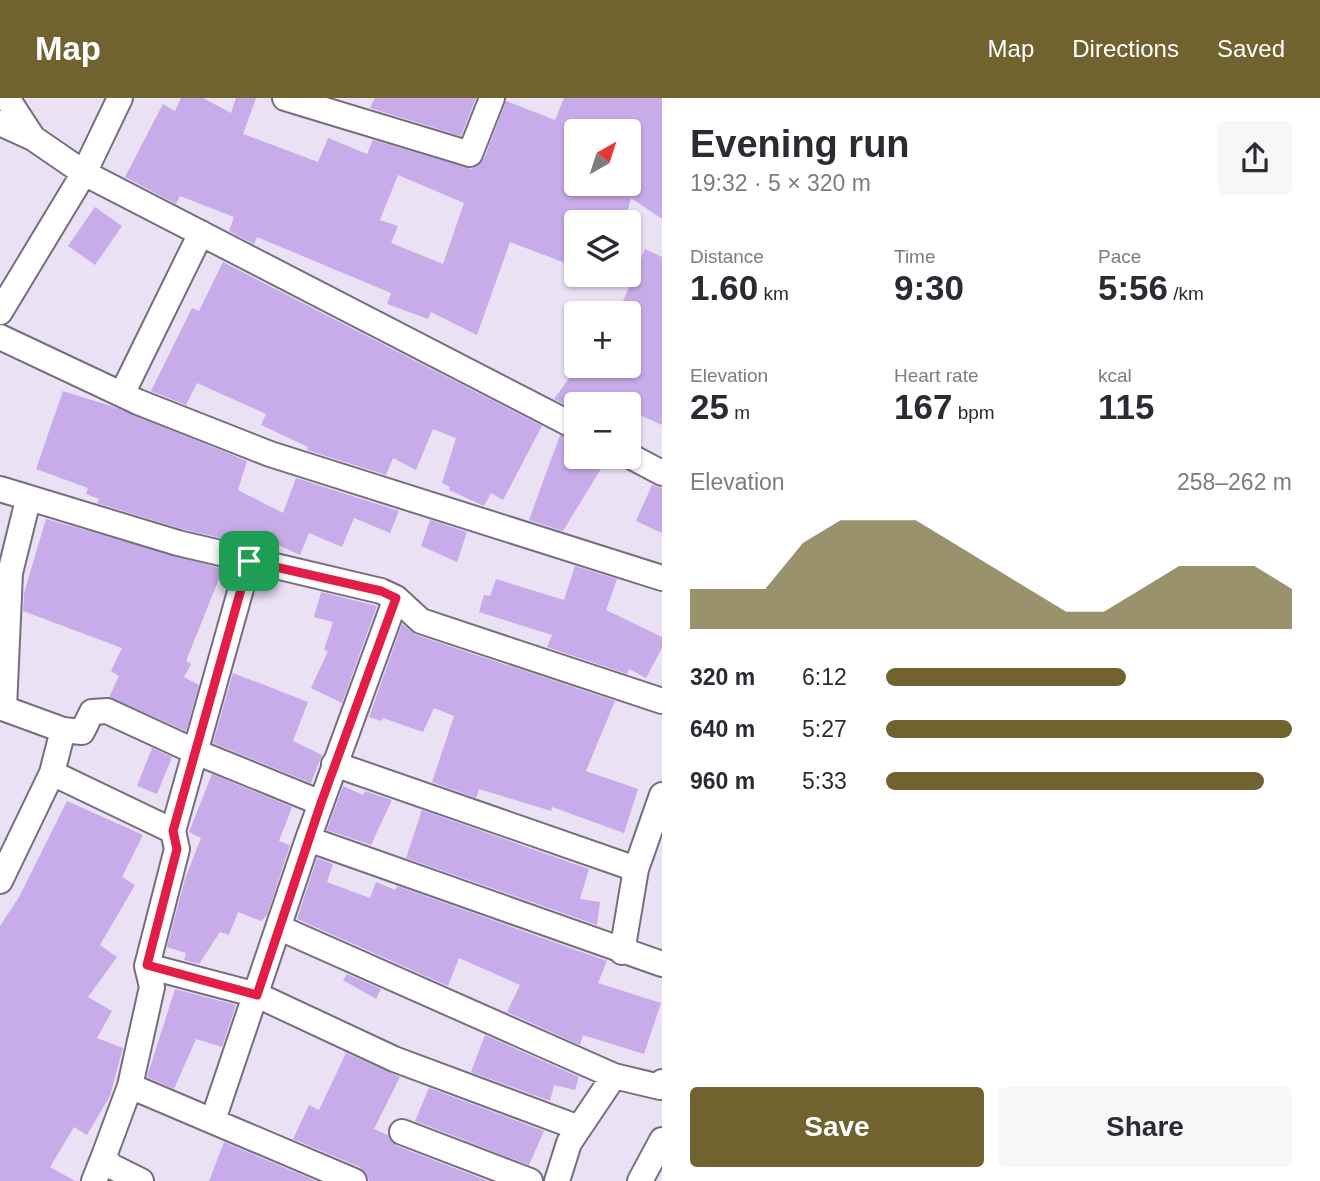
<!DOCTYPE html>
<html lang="en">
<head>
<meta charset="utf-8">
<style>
	:root { --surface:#fff; --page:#f7f7f7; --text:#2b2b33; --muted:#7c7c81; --accent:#706330 }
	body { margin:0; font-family:Helvetica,sans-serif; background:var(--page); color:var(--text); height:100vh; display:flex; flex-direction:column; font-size:26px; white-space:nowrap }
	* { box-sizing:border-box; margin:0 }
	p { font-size:23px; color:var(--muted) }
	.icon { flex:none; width:38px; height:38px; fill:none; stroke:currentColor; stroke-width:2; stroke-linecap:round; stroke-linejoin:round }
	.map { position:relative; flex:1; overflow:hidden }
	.sheet { display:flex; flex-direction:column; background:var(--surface); width:658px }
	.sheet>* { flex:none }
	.needle { width:46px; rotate:39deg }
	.buttons { position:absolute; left:564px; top:21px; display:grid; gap:14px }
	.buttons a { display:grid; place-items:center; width:77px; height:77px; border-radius:7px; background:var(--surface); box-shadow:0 2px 5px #0004; font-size:35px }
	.pin { position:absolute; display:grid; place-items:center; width:60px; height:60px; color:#fff; margin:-30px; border-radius:14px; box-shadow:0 4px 10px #0006 }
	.round { display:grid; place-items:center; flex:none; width:74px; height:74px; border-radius:7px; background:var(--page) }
	.overview { display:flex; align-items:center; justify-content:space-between; height:119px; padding:0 28px }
	h1 { font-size:38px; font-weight:700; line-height:52px }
	.figures { display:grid; grid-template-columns:repeat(3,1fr); gap:10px; height:119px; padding:7px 28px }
	.figures div { display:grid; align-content:center }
	.figures b { font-size:35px; font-weight:700 }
	.figures small { font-size:19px; font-weight:400 }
	.figures p { font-size:19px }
	.chart { height:196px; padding:14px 28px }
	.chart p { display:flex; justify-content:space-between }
	.chart svg { width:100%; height:126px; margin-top:7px; fill:var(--accent); opacity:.7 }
	.button { display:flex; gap:14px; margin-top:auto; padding:14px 28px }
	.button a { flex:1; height:80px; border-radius:7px; background:var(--accent); color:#fff; font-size:28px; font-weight:700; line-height:80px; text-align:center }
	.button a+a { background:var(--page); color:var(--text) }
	ul { padding:0 28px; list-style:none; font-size:23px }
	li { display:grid; grid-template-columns:112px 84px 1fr; align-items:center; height:52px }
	li i { height:18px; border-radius:9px; background:var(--accent) }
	header { display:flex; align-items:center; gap:42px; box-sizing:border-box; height:98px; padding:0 35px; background:var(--accent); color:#fff }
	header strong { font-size:33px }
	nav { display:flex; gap:38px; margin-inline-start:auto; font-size:24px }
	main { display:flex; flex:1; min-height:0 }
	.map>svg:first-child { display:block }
	.building { fill:#c8abe9; fill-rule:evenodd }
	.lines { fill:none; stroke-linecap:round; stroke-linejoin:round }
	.minor-casing { stroke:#766e80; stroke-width:28 }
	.minor { stroke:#fff; stroke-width:24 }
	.route-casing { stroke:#fff; stroke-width:14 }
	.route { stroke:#e11d48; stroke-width:9 }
</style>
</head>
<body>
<header>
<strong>Map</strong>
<nav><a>Map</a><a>Directions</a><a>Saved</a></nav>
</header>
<main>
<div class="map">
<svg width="662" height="1083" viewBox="0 0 662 1083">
	<rect width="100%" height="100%" fill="#eae1f5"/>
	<!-- building -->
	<path class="building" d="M181,0H203L231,15L236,0H256L243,36L318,64L328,40L367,56L373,42L472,71L484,61L506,3L555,22L564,0H662V121L631,100L625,124L602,118L600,124H576V169L510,144L477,237L431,214L428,221L387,206L391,195L257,139L254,146L229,133L234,119L180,98L176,106L125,79L163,6L175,13ZM576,33H628V94L596,86H576ZM398,77L464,105L443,166L391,145L398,128L380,122Z
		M375,0H476L461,38L370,10Z
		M95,109L122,128L95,167L68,148Z
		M645,151L662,159V327L628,312V306H617L606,301L604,306H576V312L554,301L578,268L595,280L603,268H628V215H618Z
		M223,164L542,328L503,402L491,395L484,408L449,392L450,389L442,385L456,340L433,331L416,372L393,360L386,377L307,352L308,349L261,327L266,316L197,285L186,307L151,293L192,210L199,213Z
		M63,293L114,309L247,363L238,392L283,415L296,380L399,413L390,435L354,420L342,449L309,435L300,457L276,446L272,452L236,440L234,443L182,431L97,405L99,401L86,396L88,390L36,371Z
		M560,337L576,344V359H608L563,433L529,422Z
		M652,387L662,390V435L636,423Z
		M46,421L223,471L186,563L191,566L184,579L199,587L186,633L109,599L119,578L111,573L122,550L23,513L24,495Z
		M430,422L467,434L457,464L421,448Z
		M575,468L617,481L606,512L662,539V550L646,580L629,571L627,576L547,549L552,537L479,514L484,497L490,498L496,481L564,502Z
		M321,494L377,508L342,605L311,590L328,553L324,552L333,524L314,519Z
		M402,526L416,537L615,603L586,673L638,691L624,735L552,709L551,713L479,691L476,700L432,684L454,618L434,610L423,634L383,620L382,623L369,619Z
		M233,575L308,604L293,643L322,657L311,685L213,645Z
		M152,650L172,659L157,696L137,688Z
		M212,676L292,709L279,743L290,747L267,817L261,823L238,814L229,837L220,834L199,866L184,862L186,855L167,849L185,781L201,740L189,734Z
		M343,688L363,697L365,693L392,702L371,747L327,732Z
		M67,703L143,737L122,779L135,787L100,847L117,859L88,899L112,913L97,940L123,950L110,998L87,1037L74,1029L50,1069L75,1083H0V828L19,799Z
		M422,712L589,771L580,801L600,804L597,827L406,760Z
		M317,760L333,766L327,784L370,800L376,784L395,792L397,788L607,863L598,885L661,905L644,956L583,937L580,947L507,914L520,887L459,860L448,888L297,821Z
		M347,876L381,891L376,901L343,882Z
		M175,891L236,907L222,949L196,941L174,991L147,979Z
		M485,937L579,979L575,992L554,987L550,1003L471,974Z
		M346,955L400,979L374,1031L388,1037L397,1048L488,1083H369L366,1075L360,1069L293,1041L309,1007L319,1012Z
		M429,990L544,1033L529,1067L415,1023Z
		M224,1044L316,1083H209Z"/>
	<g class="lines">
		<!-- minor casing -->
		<g class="minor-casing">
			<path id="minor" d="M7,0L33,40
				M285,0L470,56L492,0
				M0,25L33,40L84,75L576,329
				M0,214L84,75L120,0
				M0,239L138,304L270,356L662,480
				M122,296L201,135
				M628,357L662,375
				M0,391L178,445L381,493L396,500L421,523L662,603
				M396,500L308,741L662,866
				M0,609L63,632L52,675L0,783
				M4,610L10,475L28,402
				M63,632L82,634L92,614L107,613L196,654L321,705
				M334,666L636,771
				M52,675L173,733L177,751L147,868L152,889L130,988L104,1058L111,1068L141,1083
				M173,733L249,462
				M280,830L614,978
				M622,854L636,771L662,697
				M147,868L257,897L394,961L579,1030
				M130,988L354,1083
				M213,1022L308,741
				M402,1034L530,1083
				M94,1083L104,1058
				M557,1083L569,1045L614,978L660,989L662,984
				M640,1083L662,1042"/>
		</g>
		<!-- minor -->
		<use href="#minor" class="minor"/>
	</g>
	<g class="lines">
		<!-- route casing -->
		<g class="route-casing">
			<path id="route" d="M249,463L381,493L396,500L321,705L257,897L147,867L177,751L173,733Z"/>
		</g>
		<!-- route -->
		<use href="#route" class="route"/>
	</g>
</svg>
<div class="buttons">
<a><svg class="needle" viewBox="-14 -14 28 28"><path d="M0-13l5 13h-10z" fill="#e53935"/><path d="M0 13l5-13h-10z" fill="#7c7c81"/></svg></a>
<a><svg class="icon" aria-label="layers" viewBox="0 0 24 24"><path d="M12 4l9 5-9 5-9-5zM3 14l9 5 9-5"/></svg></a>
<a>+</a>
<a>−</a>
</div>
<div class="pin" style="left:249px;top:463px;background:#1e9e55"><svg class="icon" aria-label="arrive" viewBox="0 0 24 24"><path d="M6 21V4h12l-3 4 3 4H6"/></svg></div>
</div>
<section class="sheet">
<div class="overview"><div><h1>Evening run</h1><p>19:32 · 5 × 320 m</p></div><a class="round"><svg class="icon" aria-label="share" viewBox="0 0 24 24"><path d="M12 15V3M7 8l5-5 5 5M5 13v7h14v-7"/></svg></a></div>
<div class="figures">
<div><p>Distance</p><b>1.60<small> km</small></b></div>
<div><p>Time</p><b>9:30</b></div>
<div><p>Pace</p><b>5:56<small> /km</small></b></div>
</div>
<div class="figures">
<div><p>Elevation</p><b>25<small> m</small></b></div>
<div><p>Heart rate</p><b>167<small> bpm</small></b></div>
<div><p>kcal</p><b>115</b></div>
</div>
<div class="chart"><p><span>Elevation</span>258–262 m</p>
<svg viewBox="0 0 160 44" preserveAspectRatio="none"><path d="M0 44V30L10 30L20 30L30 14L40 6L50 6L60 6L70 14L80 22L90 30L100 38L110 38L120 30L130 22L140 22L150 22L160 30V44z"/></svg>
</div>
<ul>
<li><b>320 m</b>6:12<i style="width:59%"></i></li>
<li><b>640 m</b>5:27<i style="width:100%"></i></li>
<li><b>960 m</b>5:33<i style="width:93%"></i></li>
</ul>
<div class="button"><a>Save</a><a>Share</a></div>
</section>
</main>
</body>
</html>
